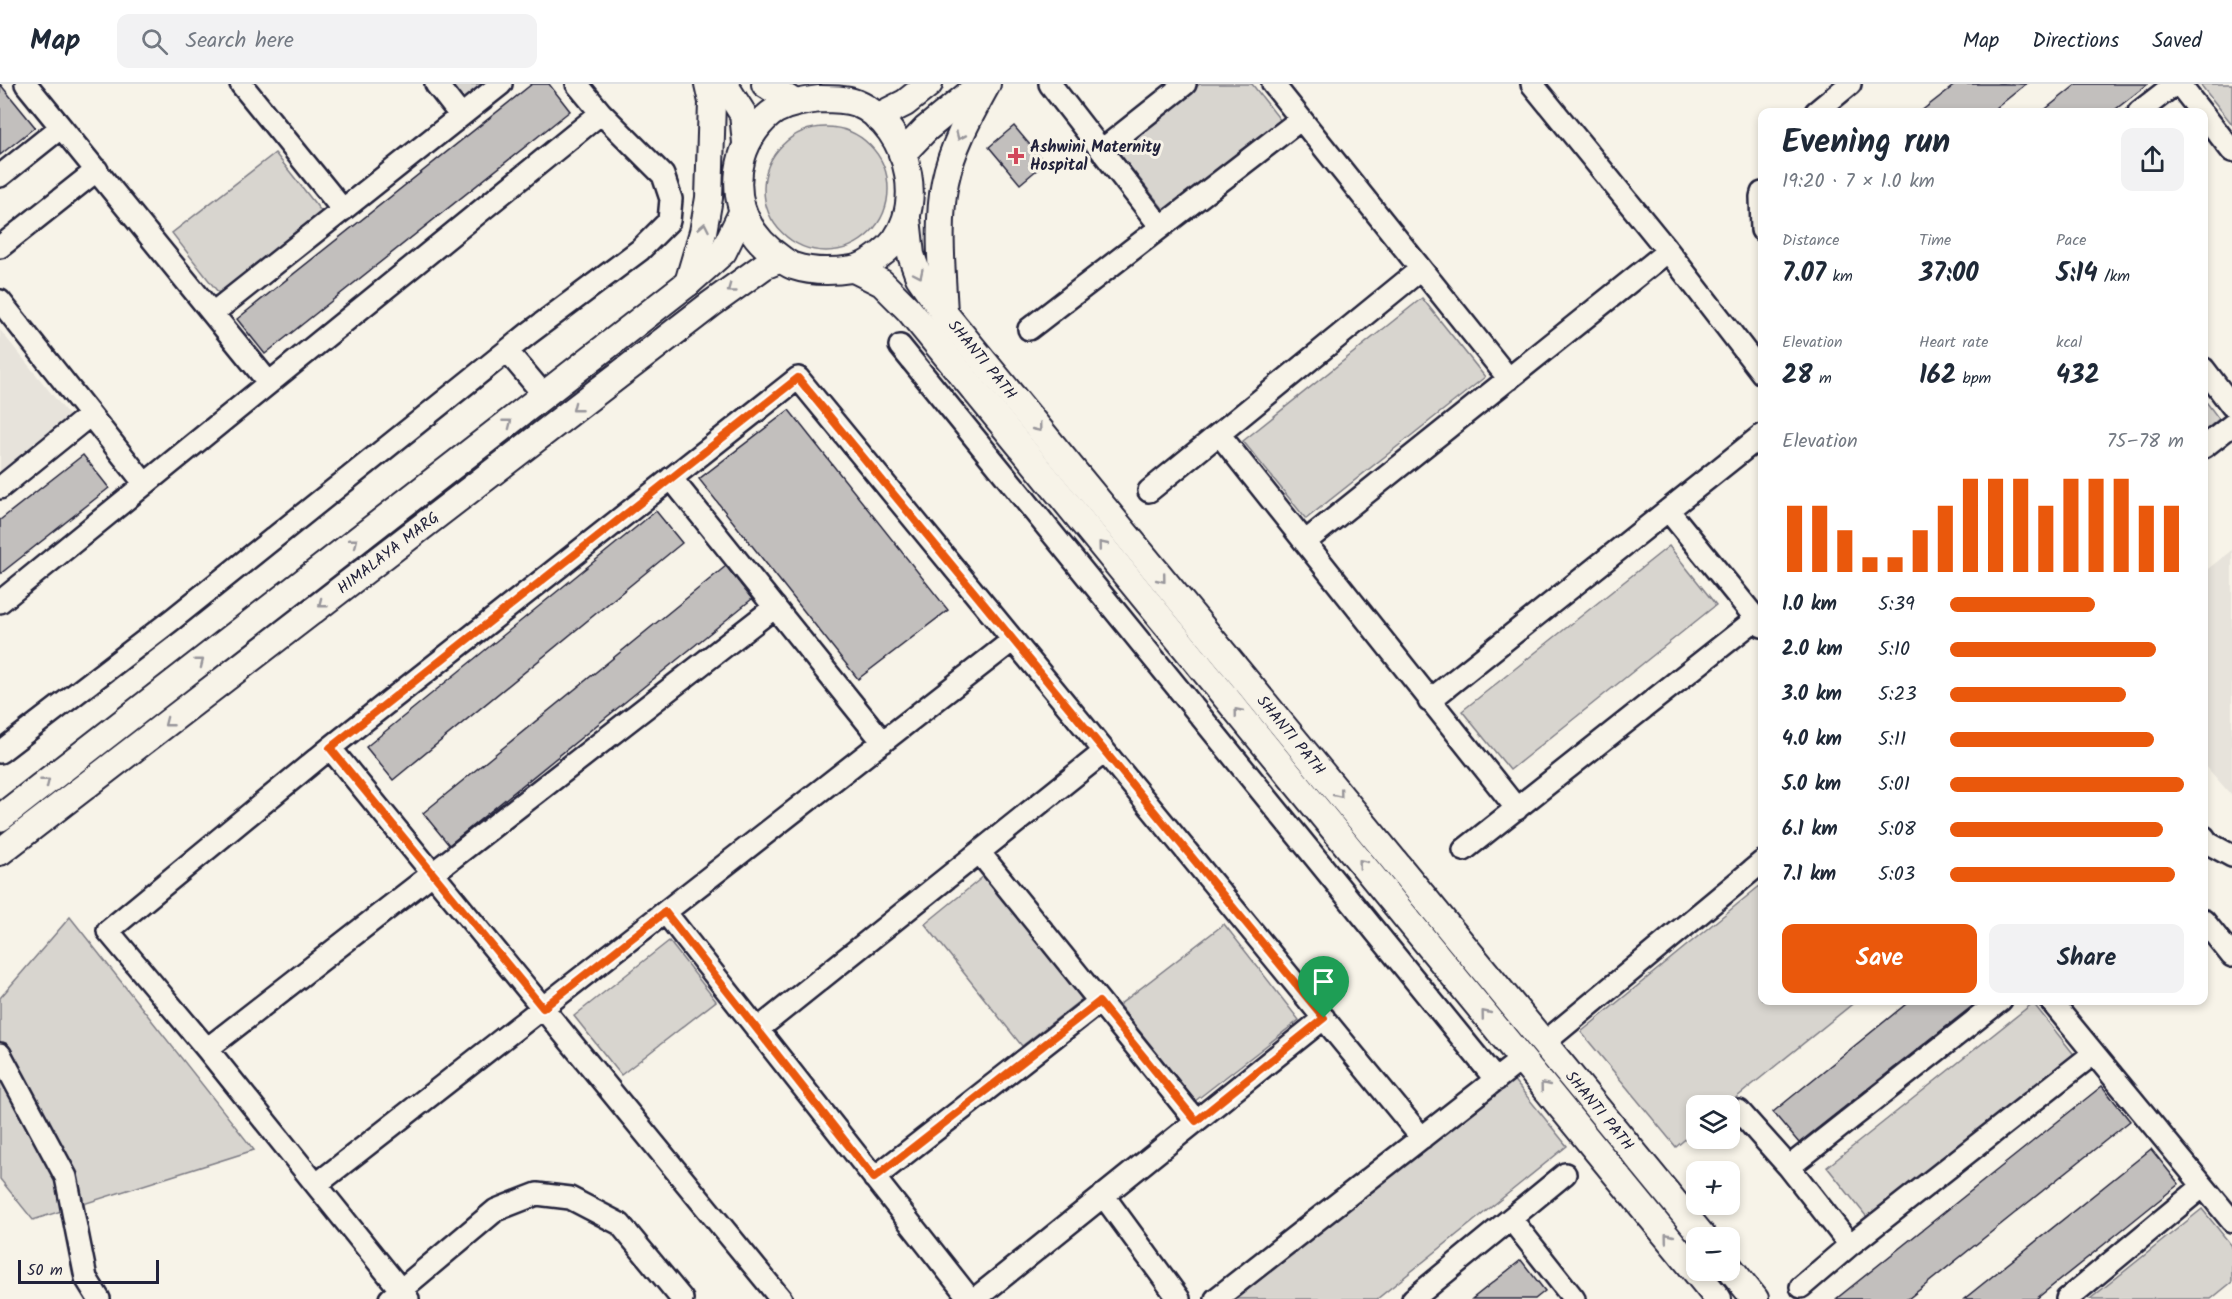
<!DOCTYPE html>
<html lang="en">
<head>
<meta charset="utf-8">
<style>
	:root { --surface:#fff; --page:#f2f2f3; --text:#1f2937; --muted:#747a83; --line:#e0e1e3; --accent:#ea580c }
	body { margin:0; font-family:Kalam,sans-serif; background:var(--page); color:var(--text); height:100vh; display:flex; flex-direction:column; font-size:22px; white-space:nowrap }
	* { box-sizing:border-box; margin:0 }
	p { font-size:20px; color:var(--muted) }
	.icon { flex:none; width:33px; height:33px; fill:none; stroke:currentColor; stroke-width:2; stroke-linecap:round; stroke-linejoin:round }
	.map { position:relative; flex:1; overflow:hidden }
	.drawer { position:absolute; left:1758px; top:24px; width:450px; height:897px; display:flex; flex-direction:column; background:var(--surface); border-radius:12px; box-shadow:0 3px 9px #0003 }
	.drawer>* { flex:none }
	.fabs { position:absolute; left:1686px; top:1011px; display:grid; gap:12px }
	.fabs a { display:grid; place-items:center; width:54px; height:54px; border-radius:12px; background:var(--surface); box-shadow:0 3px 9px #0003; font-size:30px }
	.scale { position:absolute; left:18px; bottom:15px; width:141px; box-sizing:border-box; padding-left:6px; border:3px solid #22223b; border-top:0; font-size:16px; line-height:21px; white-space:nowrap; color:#22223b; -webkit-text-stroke:4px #f7f3e8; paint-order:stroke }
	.pin { position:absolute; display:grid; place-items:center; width:51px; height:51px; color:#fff; margin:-62px -26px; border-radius:50% 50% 50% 0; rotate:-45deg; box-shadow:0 0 6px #0007 }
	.pin .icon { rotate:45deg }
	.round { display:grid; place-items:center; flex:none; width:63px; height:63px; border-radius:12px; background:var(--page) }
	.head { display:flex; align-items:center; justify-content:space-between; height:102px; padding:0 24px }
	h1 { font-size:33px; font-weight:700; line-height:45px }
	.figures { display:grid; grid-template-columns:repeat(3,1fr); gap:9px; height:102px; padding:6px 24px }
	.figures div { display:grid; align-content:center }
	.figures b { font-size:26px; font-weight:700 }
	.figures small { font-size:16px; font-weight:400 }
	.figures p { font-size:16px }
	.chart { height:168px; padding:12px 24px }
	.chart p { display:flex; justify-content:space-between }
	.chart svg { width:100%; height:108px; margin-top:6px; stroke:var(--accent); stroke-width:6 }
	.action { display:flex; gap:12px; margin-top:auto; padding:12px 24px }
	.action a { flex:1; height:69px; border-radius:12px; background:var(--accent); color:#fff; font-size:24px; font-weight:700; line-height:69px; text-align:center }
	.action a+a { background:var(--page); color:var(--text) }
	ul { padding:0 24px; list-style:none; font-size:20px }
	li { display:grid; grid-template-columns:96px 72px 1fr; align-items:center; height:45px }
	li i { height:15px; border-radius:8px; background:var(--accent) }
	header { display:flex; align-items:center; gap:36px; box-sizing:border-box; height:84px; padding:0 30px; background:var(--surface); border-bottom:2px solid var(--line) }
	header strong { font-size:28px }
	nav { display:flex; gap:33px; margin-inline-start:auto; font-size:21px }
	.search { width:420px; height:54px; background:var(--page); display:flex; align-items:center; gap:15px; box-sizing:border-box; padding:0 21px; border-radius:12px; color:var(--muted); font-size:22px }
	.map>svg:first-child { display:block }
	.built { fill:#e7e3db }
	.green { fill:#d8d5cf; stroke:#7d7c85; stroke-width:1.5 }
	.building { fill:#c2bfbd; stroke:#22223b; stroke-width:1.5 }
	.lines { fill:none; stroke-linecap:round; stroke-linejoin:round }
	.minor-casing { stroke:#22223b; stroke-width:26 }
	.major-casing { stroke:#22223b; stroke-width:30 }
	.minor { stroke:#f7f3e8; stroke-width:21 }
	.major { stroke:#f7f3e8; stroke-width:26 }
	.oneway { stroke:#97959a }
	.route-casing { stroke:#fff; stroke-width:12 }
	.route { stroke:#ea580c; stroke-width:8 }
	.poi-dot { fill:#d1495b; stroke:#f7f3e8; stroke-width:2 }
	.labels { text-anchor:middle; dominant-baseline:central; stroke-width:6; stroke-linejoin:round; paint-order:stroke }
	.poi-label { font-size:16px; font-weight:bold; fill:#22223b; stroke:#f7f3e8; text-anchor:start }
	.street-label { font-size:16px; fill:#22223b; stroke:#f7f3e8 }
</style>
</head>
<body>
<header>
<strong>Map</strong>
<div class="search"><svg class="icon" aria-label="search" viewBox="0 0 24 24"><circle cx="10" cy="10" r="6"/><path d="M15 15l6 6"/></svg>Search here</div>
<nav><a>Map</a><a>Directions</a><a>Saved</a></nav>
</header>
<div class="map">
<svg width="2232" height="1215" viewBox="0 0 2232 1215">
	<rect width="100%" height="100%" fill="#f7f3e8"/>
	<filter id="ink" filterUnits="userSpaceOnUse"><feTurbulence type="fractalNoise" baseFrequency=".0167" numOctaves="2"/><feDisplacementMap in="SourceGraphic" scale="12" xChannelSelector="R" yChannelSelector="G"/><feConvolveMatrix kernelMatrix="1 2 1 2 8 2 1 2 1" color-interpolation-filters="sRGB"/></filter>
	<g filter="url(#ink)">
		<!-- built -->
		<path class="built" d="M0,246L72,335L0,393Z
			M2232,466V712L2204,680V488Z"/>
		<!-- green -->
		<path class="green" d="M450,0H489L465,19Z
			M1200,0H1252L1281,37L1165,127L1116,65Z
			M2200,0H2232V40Z
			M764 105a62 62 0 1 1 124 0a62 62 0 1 1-124 0Z
			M275,69L324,131L221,212L172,149Z
			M1422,214L1485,293L1306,435L1243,357Z
			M2204,315L2219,335L2204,347Z
			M1669,462L1716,521L1510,686L1462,627Z
			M984,792L1082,915L1022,962L925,840Z
			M1762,800V916L1856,917L1727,1021L1696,1022V1046L1676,1063L1581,948Z
			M70,833L254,1066L33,1136L0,1095V914Z
			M1224,840L1299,936L1195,1017L1119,921Z
			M669,857L716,917L621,991L574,932Z
			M2033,919L2080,978L1874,1142L1827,1083Z
			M1512,994L1567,1062L1377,1215H1236Z
			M2202,1125L2232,1162V1198L2211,1215H2090Z"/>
		<!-- building -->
		<path class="building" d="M0,0L35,43L0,71Z
			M532,0H549L570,27L265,270L237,235Z
			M1956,0H2026L1991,28H1920Z
			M2077,0H2148L2112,28H2042Z
			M1014,42L1045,79L1020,100L989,63Z
			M789,326L948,526L858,595L699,395Z
			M83,371L109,404L0,490V436Z
			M656,427L682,459L393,696L366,663Z
			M726,482L752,515L449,761L423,729Z
			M1911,916H1980L1799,1059L1773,1028Z
			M2102,1002L2130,1037L2025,1121L1908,1215H1836Z
			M2151,1065L2179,1100L2127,1142L2036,1215H1964Z
			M1521,1176L1545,1207L1535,1215H1472Z"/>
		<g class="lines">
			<!-- minor casing -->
			<g class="minor-casing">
				<path id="minor" d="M26,0L269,299
					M241,0L343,126
					M436,0L461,32
					M1050,0L1161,143
					M1273,0L1509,295
					M1532,0L1668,167L1762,289
					M2179,0L2201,28
					M1816,28L1850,0
					M2139,28L2175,0
					M2204,31L2232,67
					M1102,66L1185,0
					M0,92L60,44
					M1762,109L1761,113L1762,146
					M0,163L97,86
					M0,217L145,400
					M213,229L501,0
					M1029,245L1301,35
					M900,262L1496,996
					M507,267L544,311
					M2204,285L2232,322
					M1219,350L1517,725
					M2204,363L2232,341
					M671,394L883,658
					M0,404L90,331
					M1149,407L1421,185
					M1668,426L1762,542
					M1305,458L1668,167
					M0,518L601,29
					M1429,617L1762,351
					M330,664L781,1215
					M0,668L173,535L528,250L640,166L669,137L671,115L663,91L601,29L577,0
					M2204,753L2208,759L2232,772
					M1464,766L1756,535
					M979,768L1196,1037
					M665,828L970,1215
					M2204,837L2232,872
					M2050,916L2232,1137
					M757,946L1104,668
					M1544,959L1762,778
					M207,965L775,523
					M0,970L66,1093L86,1194L99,1215
					M1739,1027L1789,1083L1850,1161
					M1789,1083L2001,916
					M874,1094L1099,918
					M317,1100L1013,556
					M1103,1111L1179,1215
					M1511,1135L1574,1215
					M1801,1203L1850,1161L2093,970
					M390,1215L496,1126L537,1110L570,1114L620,1140L682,1215
					M408,1215L207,965L108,847L330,664L798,294L1422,1054
					M975,1215L1324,934
					M1216,1215L1522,975
					M1413,1215L1565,1090
					M2067,1215L2203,1102"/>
			</g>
			<!-- major casing -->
			<g class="major-casing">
				<g id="major">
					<path d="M724,0L743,30L746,59"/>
					<path d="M765,0L795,19"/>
					<path d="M820,15C832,15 845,15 856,19C912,42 931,135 880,171C872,177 862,184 852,185C833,188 811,188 793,182C785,179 778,172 771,167C742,143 732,108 742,73C747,55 760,36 776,26C790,19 805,17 820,15Z"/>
					<path d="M877,33L905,19L929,0"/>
					<path d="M902,70L926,45L980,1"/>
					<path id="s1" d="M907,134L911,171L919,193L944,229L1704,1154"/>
					<path d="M854,185L882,199L909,226L1718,1215"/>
					<path d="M688,199L703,148L709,114L712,18L708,0"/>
					<path d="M944,229C942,188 937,139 945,98C952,63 970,31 987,0"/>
					<path d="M0,734L688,199L723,168L742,129"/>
					<path id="s2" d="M0,768L711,220L764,182L781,175"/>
					<path d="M1730,1184L1755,1215"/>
				</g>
			</g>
			<!-- minor -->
			<use href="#minor" class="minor"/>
			<!-- major -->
			<use href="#major" class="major"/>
		</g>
		<!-- one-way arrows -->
		<defs><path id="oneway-chevron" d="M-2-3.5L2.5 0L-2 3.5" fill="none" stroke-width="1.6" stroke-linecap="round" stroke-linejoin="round" transform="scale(1.5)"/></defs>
		<g class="oneway">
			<use href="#oneway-chevron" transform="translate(960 52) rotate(114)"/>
			<use href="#oneway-chevron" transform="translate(704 143) rotate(-79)"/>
			<use href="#oneway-chevron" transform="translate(919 190) rotate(65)"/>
			<use href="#oneway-chevron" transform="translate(731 205) rotate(144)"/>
			<use href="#oneway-chevron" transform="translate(576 324) rotate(142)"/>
			<use href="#oneway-chevron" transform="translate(508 339) rotate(-38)"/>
			<use href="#oneway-chevron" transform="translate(1038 344) rotate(51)"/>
			<use href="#oneway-chevron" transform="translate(354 458) rotate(-38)"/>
			<use href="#oneway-chevron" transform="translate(1102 461) rotate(-129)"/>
			<use href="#oneway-chevron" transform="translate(1162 495) rotate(51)"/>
			<use href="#oneway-chevron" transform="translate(322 520) rotate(142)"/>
			<use href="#oneway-chevron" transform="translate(200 578) rotate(-38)"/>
			<use href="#oneway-chevron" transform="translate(1238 628) rotate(-129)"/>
			<use href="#oneway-chevron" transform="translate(168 639) rotate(142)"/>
			<use href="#oneway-chevron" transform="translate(46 698) rotate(-38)"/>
			<use href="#oneway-chevron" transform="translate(1339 710) rotate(51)"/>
			<use href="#oneway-chevron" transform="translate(1362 779) rotate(-129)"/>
			<use href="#oneway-chevron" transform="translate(1485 930) rotate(-129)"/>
			<use href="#oneway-chevron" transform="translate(1544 1002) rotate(-129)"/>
			<use href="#oneway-chevron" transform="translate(1668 1153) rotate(-129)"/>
		</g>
	</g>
	<g class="lines" filter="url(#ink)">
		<!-- route casing -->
		<g class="route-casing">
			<path id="route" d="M798,294L1324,934L1196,1037L1099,918L874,1094L665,828L543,924L330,664Z"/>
		</g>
		<!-- route -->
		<use href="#route" class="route"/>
	</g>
	<!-- markers -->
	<path class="poi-dot" d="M1013 63h6v6h6v6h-6v6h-6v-6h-6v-6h6z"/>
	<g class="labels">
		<!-- poi labels -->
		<g class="poi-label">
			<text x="1030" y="63">Ashwini Maternity<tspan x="1030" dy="18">Hospital</tspan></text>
		</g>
		<!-- street labels -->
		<g class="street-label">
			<text stroke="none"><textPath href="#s1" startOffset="165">SHANTI PATH</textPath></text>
			<text stroke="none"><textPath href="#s2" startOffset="490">HIMALAYA MARG</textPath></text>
			<text stroke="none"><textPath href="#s1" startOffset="651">SHANTI PATH</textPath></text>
			<text stroke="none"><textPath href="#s1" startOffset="1137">SHANTI PATH</textPath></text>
		</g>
	</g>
</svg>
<div class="fabs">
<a><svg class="icon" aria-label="layers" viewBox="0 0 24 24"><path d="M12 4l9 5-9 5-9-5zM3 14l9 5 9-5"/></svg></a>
<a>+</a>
<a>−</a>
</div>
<div class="scale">50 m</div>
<div class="pin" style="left:1324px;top:934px;background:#1e9e55"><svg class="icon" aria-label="arrive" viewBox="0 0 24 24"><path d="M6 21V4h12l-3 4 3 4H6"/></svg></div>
<section class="drawer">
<div class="head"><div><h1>Evening run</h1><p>19:20 · 7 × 1.0 km</p></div><a class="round"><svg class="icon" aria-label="share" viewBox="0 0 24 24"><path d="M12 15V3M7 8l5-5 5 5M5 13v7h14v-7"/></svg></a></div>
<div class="figures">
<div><p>Distance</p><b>7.07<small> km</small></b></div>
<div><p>Time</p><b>37:00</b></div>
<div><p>Pace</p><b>5:14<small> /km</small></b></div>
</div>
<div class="figures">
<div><p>Elevation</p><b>28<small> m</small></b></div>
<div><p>Heart rate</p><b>162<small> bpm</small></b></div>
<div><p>kcal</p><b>432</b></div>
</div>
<div class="chart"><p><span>Elevation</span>75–78 m</p>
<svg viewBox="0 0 160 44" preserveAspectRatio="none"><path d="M5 44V17M15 44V17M25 44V27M35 44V38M45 44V38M55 44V27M65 44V17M75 44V6M85 44V6M95 44V6M105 44V17M115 44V6M125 44V6M135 44V6M145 44V17M155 44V17"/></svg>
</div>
<ul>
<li><b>1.0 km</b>5:39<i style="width:62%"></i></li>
<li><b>2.0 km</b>5:10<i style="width:88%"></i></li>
<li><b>3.0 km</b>5:23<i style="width:75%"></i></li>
<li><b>4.0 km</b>5:11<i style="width:87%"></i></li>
<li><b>5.0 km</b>5:01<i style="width:100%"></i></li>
<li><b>6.1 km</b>5:08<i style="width:91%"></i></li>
<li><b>7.1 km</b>5:03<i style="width:96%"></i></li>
</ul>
<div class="action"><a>Save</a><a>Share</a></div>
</section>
</div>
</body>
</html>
